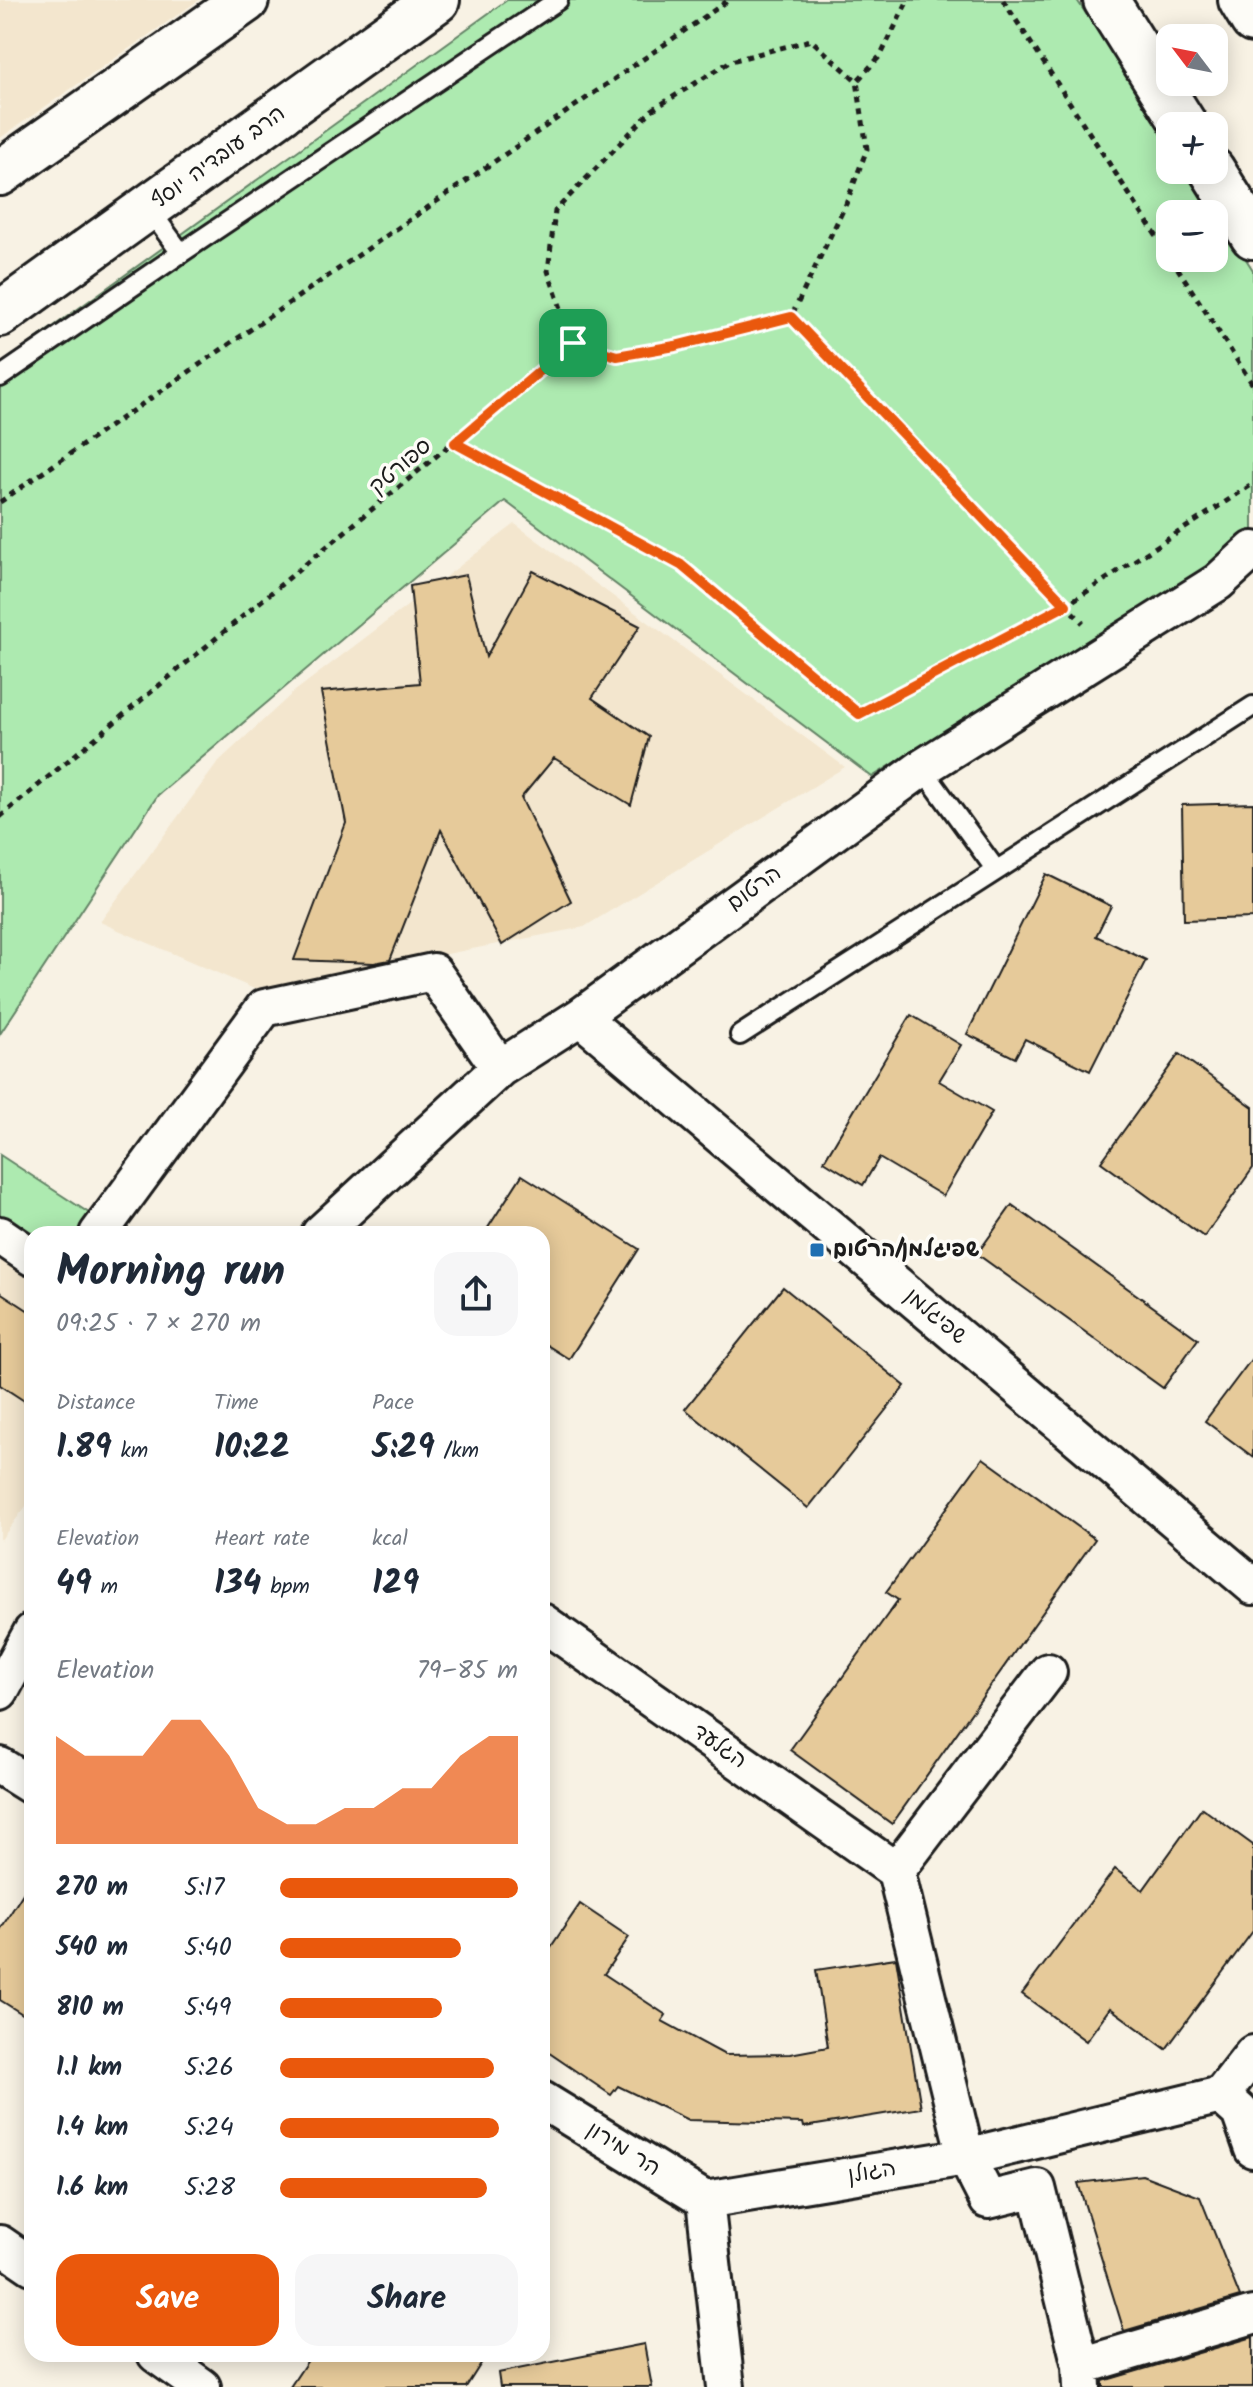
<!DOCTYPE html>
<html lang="en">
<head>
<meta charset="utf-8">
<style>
	:root { --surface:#fff; --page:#f6f6f7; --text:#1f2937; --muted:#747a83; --accent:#ea580c }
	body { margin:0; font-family:Kalam,"Playpen Sans Hebrew",sans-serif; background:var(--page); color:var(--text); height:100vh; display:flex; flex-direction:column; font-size:30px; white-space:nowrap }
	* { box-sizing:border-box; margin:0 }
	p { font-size:26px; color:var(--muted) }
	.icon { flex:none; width:44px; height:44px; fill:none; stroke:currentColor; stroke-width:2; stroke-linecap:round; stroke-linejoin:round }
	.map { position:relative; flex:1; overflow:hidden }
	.panel { position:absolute; left:24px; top:1226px; width:526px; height:1136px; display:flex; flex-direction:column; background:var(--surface); border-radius:24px; box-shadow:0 4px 20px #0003 }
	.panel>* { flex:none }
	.needle { width:52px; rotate:302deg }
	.fabs { position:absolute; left:1156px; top:24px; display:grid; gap:16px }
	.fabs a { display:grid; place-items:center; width:72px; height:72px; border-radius:16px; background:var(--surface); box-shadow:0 4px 20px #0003; font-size:40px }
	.pin { position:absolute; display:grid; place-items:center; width:68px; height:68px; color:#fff; margin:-34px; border-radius:16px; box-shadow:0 4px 12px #0006 }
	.round { display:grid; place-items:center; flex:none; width:84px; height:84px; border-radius:24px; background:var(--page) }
	.overview { display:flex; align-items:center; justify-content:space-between; height:136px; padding:0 32px }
	h1 { font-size:44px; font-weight:700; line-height:60px }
	.figures { display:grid; grid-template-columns:repeat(3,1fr); gap:12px; height:136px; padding:8px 32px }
	.figures div { display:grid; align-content:center }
	.figures b { font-size:34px; font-weight:700 }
	.figures small { font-size:22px; font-weight:400 }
	.figures p { font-size:22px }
	.chart { height:224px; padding:16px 32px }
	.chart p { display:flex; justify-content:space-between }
	.chart svg { width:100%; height:144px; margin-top:8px; fill:var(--accent); opacity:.7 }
	.button { display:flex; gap:16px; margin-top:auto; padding:16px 32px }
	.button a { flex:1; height:92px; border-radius:24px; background:var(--accent); color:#fff; font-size:32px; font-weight:700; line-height:92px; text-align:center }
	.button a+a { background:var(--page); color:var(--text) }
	ul { padding:0 32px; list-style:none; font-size:26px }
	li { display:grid; grid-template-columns:128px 96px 1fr; align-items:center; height:60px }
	li i { height:20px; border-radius:10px; background:var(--accent) }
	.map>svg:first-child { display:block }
	.built { fill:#f3e6ce }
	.green { fill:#adeab0; stroke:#648366; stroke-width:2; fill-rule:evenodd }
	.building { fill:#e6ca9a; stroke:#1c1c1c; stroke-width:2 }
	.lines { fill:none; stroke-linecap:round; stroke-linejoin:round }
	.lane-casing { stroke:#1c1c1c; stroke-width:24 }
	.street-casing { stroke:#1c1c1c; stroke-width:42 }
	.secondary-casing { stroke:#1c1c1c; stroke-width:50 }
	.path { stroke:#1c1c1c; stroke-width:5; stroke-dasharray:6 6; stroke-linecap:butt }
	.lane { stroke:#fdfcf7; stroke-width:18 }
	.street { stroke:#fdfcf7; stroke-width:36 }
	.secondary { stroke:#fdfcf7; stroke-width:44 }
	.route-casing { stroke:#fff; stroke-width:16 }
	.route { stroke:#ea580c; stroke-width:10 }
	.poi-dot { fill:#1f6fb2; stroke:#fdfcf7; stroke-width:3 }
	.labels { text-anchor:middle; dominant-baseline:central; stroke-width:7; stroke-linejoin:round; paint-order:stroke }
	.street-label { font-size:22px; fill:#1c1c1c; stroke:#fdfcf7 }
	.poi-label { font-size:22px; font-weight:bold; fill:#1c1c1c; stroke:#fdfcf7; text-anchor:start }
</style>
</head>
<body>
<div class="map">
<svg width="1253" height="2387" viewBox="0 0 1253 2387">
	<rect width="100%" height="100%" fill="#f8f2e4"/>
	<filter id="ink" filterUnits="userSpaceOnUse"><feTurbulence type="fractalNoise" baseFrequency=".0125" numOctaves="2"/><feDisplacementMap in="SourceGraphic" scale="16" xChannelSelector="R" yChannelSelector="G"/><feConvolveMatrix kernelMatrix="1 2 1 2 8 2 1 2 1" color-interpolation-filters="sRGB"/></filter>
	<g filter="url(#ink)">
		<!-- built -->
		<path class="built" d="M0,0H199L0,138Z
			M515,524L845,767L584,927L259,991L100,922L219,761L295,691Z
			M0,1255L32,1282V1498L0,1541Z"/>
		<!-- green -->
		<path class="green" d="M507,0H1077L1170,142V170H1188L1253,270V540L872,777L505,501L158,795L0,1034V365ZM1170,214H1214V258H1170Z
			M0,1155L121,1234H32V1250L0,1226Z"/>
		<!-- building -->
		<path class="building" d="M533,571L640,626L592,698L649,737L631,805L554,758L521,798L571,901L502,945L441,830L390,960L374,963L294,960L346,823L321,692L420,683L410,586L466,575L486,657Z
			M1253,803V918L1184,920L1182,805Z
			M1046,874L1111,906L1096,936L1146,960L1090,1071L1025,1039L1015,1058L967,1034Z
			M911,1015L961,1045L939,1081L992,1112L943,1196L879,1158L863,1185L824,1161Z
			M1179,1054L1253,1107V1168L1204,1237L1101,1162Z
			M522,1175L639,1249L569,1359L542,1342V1234H484Z
			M1012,1205L1198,1339L1163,1388L977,1254Z
			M783,1287L905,1386L808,1508L685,1409Z
			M0,1292L32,1313V1406L0,1385Z
			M1253,1357V1457L1205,1421Z
			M983,1458L1095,1539L892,1824L790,1750L898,1600L886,1592Z
			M1202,1808L1253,1845V1931L1166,2049L1110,2008L1086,2041L1022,1994L1115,1869L1143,1890Z
			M32,1879V2020L0,2000V1930Z
			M580,1904L629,1937L604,1974L666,2015L662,2021L725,2055L790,2054L828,2047L816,1970L896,1958L921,2108L804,2127L803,2123L688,2120L618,2086L611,2095L542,2048V1960Z
			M1142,2175L1200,2197L1240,2297L1124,2331L1078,2183Z
			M1253,2337V2387H1103V2381Z
			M644,2344L652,2387H500L498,2373Z
			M312,2354H487L466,2387H290Z"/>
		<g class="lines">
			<!-- lane casing -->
			<g class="lane-casing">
				<path id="lane" d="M181,253L558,0
					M0,377L181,253L149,209
					M922,768L996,870
					M740,1035L1253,706"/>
			</g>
			<!-- street casing -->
			<g class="street-casing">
				<path id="street" d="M580,1017L1253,1586
					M98,1234L264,1008L433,972L500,1068
					M320,1234L500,1068L580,1017L922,768L1218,582L1253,550
					M0,1235L32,1257
					M542,1622L896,1871L966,2157L988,2200L1037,2188L1081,2366L1082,2387
					M0,1691L32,1632
					M0,1766L32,1786
					M896,1871L1048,1672
					M1221,2095L1253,2054
					M542,2100L705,2200
					M0,2244L32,2266
					M156,2354L202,2387
					M1081,2366L1253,2315
					M726,2387L705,2200L966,2157L1221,2095L1240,2112L1253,2149"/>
			</g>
			<!-- secondary casing -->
			<g class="secondary-casing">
				<path id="secondary" d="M1106,0L1185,126
					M1241,0L1253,20
					M1212,170L1253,236
					M0,173L246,0
					M0,314L437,0"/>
			</g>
			<!-- path -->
			<path class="path" d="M1003,0L1170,257
				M1171,258L1253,385
				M791,317L1083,623
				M573,343L617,356L675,346L791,317L846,204L867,149L857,81
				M455,443L681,565L859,714L1066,605L1253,484
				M0,502L729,0
				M0,817L573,343L548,271L555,211L652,110L731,61L811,40L857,81L881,55L908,0"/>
			<!-- lane -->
			<use href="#lane" class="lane"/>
			<!-- street -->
			<use href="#street" class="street"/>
			<!-- secondary -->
			<use href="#secondary" class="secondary"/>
		</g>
	</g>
	<g class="lines" filter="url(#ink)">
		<!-- route casing -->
		<g class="route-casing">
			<path id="route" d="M791,317L1066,605L859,714L681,565L455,443L573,343L617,356L675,346Z"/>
		</g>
		<!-- route -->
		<use href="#route" class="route"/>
	</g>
	<!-- markers -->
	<rect class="poi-dot" x="809" y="1242" width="16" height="16" rx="4"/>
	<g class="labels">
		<!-- street labels -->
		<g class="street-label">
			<text transform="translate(219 158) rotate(-36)">הרב עובדיה יוסף</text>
			<text transform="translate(401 467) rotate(-40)">ספורטק</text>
			<text transform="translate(755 889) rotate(-36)">הרטום</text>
			<text transform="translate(935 1317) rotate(40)">שפיגלמן</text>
			<text transform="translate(719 1747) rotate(35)">הגלעד</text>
			<text transform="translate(623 2150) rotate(32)">הר מירון</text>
			<text transform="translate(872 2173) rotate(-9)">הגולן</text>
		</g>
		<!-- poi labels -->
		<g class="poi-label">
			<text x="833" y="1250">שפיגלמן/הרטום</text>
		</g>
	</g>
</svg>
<div class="fabs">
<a><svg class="needle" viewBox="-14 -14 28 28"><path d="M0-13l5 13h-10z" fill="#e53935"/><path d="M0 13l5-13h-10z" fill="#747a83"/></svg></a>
<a>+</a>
<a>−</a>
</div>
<div class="pin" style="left:573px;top:343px;background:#1e9e55"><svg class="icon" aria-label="arrive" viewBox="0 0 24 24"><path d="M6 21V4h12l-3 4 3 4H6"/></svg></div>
<section class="panel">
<div class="overview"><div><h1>Morning run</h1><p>09:25 · 7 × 270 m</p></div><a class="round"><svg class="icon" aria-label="share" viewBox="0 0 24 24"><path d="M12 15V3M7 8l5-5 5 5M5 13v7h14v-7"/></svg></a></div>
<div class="figures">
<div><p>Distance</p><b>1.89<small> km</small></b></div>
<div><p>Time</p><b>10:22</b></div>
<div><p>Pace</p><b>5:29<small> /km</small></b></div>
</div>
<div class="figures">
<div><p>Elevation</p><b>49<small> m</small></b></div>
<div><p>Heart rate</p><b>134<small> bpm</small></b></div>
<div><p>kcal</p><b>129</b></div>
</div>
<div class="chart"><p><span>Elevation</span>79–85 m</p>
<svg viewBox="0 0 160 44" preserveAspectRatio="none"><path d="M0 44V11L10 17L20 17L30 17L40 6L50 6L60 17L70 33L80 38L90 38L100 33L110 33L120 27L130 27L140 17L150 11L160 11V44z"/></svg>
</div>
<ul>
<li><b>270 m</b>5:17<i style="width:100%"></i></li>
<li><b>540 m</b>5:40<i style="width:76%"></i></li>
<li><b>810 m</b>5:49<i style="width:68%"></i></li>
<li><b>1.1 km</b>5:26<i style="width:90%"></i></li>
<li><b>1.4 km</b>5:24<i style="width:92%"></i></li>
<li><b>1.6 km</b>5:28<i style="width:87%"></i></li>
</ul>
<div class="button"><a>Save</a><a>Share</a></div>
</section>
</div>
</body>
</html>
